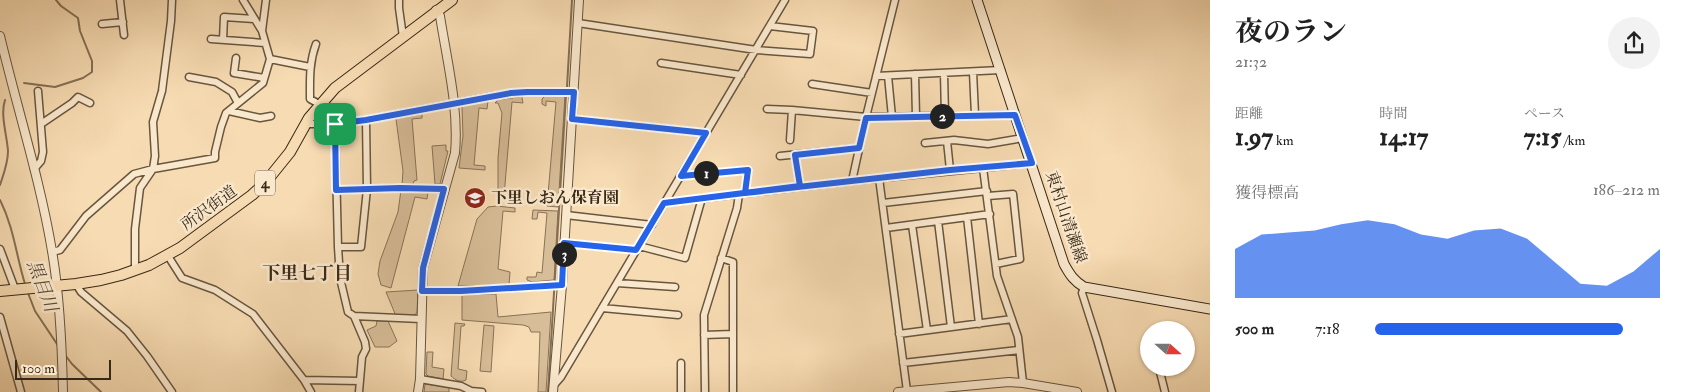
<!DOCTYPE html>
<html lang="ja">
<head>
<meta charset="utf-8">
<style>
	:root { --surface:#fff; --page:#f2f2f2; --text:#222; --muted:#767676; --accent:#2563eb }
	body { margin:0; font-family:"IM FELL Double Pica","Noto Serif JP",serif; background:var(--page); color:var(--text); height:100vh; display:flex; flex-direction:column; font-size:19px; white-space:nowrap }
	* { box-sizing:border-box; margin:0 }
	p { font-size:16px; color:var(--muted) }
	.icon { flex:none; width:28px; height:28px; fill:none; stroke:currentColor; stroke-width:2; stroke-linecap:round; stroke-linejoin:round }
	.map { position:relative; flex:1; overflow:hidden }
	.sheet { display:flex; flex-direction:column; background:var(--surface); width:475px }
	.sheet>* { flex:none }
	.needle { width:32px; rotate:111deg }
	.fabs { position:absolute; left:1140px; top:321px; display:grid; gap:10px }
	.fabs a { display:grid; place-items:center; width:55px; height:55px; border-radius:50%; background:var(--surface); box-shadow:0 1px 4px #0004; font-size:25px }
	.scale { position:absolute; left:15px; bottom:12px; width:96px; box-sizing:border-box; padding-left:5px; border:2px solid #382917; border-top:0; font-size:14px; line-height:18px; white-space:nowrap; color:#382917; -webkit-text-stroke:4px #fae8cd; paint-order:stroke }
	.pin { position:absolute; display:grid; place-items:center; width:42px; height:42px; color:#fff; margin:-21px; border-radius:10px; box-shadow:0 2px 8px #0006 }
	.km { position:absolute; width:25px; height:25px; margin:-12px; border-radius:50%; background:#222; color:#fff; font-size:14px; line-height:25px; text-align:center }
	.round { display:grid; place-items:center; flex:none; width:52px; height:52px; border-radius:26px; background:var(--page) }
	.overview { display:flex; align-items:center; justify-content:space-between; height:85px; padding:0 25px }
	h1 { font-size:28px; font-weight:700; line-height:38px }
	.figures { display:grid; grid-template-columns:repeat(3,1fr); gap:8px; height:85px; padding:5px 25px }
	.figures div { display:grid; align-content:center }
	.figures b { font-size:25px; font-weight:700 }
	.figures small { font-size:14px; font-weight:400 }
	.figures p { font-size:14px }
	.chart { height:140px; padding:10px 25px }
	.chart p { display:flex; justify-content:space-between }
	.chart svg { width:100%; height:90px; margin-top:5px; fill:var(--accent); opacity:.7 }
	ul { padding:0 25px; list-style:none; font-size:16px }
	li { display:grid; grid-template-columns:80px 60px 1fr; align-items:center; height:38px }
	li i { height:12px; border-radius:6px; background:var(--accent) }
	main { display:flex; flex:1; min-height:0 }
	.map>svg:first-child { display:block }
	.green { fill:#d7bd98; stroke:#887358 }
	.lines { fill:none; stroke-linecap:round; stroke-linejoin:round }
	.stream { stroke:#846f54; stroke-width:2 }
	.minor-casing { stroke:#68563e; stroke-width:9 }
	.tertiary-casing { stroke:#68563e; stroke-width:10 }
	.secondary-casing { stroke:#382917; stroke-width:11 }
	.primary-casing { stroke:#382917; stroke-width:12 }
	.minor { stroke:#fae8cd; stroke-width:6 }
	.tertiary { stroke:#fae8cd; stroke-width:8 }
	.secondary { stroke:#fae8cd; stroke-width:9 }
	.primary { stroke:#f7dbb2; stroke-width:10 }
	.route-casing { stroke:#fff; stroke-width:10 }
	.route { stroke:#2563eb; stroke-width:6 }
	.labels { text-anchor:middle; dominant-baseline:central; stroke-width:5; stroke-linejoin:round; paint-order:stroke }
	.shield { fill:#fae8cd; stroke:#72624e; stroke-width:1 }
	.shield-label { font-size:15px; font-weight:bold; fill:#382917 }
	.poi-label { font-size:16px; font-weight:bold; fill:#382917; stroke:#fae8cd; text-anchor:start }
	.street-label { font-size:16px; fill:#382917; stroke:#fae8cd }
	.neighbourhood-label { font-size:18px; font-weight:bold; fill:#382917; stroke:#fae8cd }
	.water-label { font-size:18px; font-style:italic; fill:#5e4c36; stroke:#fae8cd }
</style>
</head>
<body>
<main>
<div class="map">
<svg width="1210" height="392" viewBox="0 0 1210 392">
	<rect width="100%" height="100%" fill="#f7dbb2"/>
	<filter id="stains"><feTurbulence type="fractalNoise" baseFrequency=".004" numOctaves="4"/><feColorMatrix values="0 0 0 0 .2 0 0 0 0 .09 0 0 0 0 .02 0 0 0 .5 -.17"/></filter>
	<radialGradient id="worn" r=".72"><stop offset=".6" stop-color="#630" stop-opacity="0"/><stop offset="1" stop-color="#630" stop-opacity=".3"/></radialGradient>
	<!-- green -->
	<path class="green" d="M546,95H565L558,207L547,206L556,102L546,101V106L542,104V99Z
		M523,96L522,98L523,103L512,102L504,196L498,195V158L502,113L498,103H495L498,100Z
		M488,101L487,109L479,108L474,165L485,166V170L459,168L463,136L462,106Z
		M422,114V118L412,119L417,180L414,181L413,184L402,185L403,171L396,119Z
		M446,145V151H448L440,184H435L432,146Z
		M401,190L428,192L427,199L415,197L391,288L381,285L378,274L380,261L398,212Z
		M497,206L515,208V212L503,211L498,269L510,272L509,285L458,286L477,219L488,207Z
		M533,210L558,211L554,280L532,282L527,280V277H536L537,272L542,273L547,213L538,212L537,219H532Z
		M418,290L417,312L415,315L396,316L386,292Z
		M496,294L498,317L551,312L546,392H538L540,332H531L529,327L523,325L462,320V295Z
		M377,321H388L397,341L389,347H375L367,330L376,326Z
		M455,323L465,324L464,326H461L458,369L467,371L466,380C461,383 455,380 451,376Z
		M484,325L494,326L491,372L480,371Z
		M427,352H433L432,367L444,369L443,379L428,376L426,374Z
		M425,384L449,387V392H424Z"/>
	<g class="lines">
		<!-- stream -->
		<path class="stream" d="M24,83L55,87L83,78L92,72V61L80,31L78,18L61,6L56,0
			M567,87L572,0
			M0,185C4,173 8,163 8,151C7,135 0,115 5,100
			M0,200C14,228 16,255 25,284
			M28,293L35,311L59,347
			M65,355L72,364L101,392
			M548,392L566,94"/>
		<!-- minor casing -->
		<g class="minor-casing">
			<path id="minor" d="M120,0L124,35
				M399,0V8L403,37
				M578,23L756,50L810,54L813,31L770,26
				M102,24L123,22
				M262,31L266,0
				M211,39L265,43
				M223,40L224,17L254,19
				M316,44C309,63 310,80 310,99L319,104
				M236,58L234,73L264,78
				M270,59L310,67
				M661,63L741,75
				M973,72L975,115
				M944,73L945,116
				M915,74L916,116
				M876,76L1001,70
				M888,76L892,117
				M189,77L216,82L232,92L238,103
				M812,84L872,93
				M767,109L792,110L866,117L1015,115
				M229,111L260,118L271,116
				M572,119L706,133
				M41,124L72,103L78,97L90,103
				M306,124H335L366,120L493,96L527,92H574
				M335,124L338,247L340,278L348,312L354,316L421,319
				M790,140L792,110
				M947,141L950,170
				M925,143L954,140L988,144L1023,138
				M795,155L800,186
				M780,156L859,148
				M983,168L997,276L1018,337L1023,383
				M34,169L41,161L43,152L38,91
				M681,176L748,170L745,193
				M879,178L907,391
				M852,181L866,117L895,0
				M336,190L400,188L444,189
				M988,196L1013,194L1020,259L996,264
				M664,203L852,181L1032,163
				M883,203L987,191
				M566,215L652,225
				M967,217L979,324
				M938,221L951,327
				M912,225L927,330
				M886,228L990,214
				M564,243L636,250
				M639,246L685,258L702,198
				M338,247H361L367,189L366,120
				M0,249L15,289
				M52,252L60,250L86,216L134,174L153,169L215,158V152L221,127L226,113L263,83L270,59L262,31L243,0
				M168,256L182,278L215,290L253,314L304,380L311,392
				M721,258L733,262V392
				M135,270V229L140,188L153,169L155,156L153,122L162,91L171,21L172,0
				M617,283L675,287
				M76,284L81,292L127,331L147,356L172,392
				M1084,287L1082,293L1097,340L1112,392
				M422,291H461L562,285
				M602,308L678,315
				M354,316L365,342L366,349L362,357L359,392
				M0,317L21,392
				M899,334L1012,319
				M704,335L733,334
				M903,363L1019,350
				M1159,368L1165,392
				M420,379L461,386L471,391L482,392
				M304,380L360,381
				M554,385L561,377L785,0
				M681,392V363
				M705,392L704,315L737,208L739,194"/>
		</g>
		<!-- tertiary casing -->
		<g class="tertiary-casing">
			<path id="tertiary" d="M0,36C17,108 40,179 52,251C60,297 62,345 63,392
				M418,392L420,379L423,268L455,153C459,108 447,61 440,16L436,10
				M553,392L562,285L579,0
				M898,392L1009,382L1023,383L1077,392"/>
		</g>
		<!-- secondary casing -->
		<g class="secondary-casing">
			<path id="secondary" d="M977,0L1064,264C1070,275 1074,281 1084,287L1210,309"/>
		</g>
		<!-- primary casing -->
		<g class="primary-casing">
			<path id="primary" d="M0,291L76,284L101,280L121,275L149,265L180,248L252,195L265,183L290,152L309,118L335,88L452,0"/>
		</g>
		<!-- minor -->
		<use href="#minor" class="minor"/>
		<!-- tertiary -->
		<use href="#tertiary" class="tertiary"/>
		<!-- secondary -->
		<use href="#secondary" class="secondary"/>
		<!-- primary -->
		<use href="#primary" class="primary"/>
	</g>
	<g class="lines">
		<!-- route casing -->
		<g class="route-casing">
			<path id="route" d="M335,124L366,120L511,93L527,92H574L572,119L706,133L681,176L748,170L745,193L950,170L1032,163L1015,115L866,118L859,148L795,155L800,186C755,192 709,197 664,203L636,250L564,243L562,285L461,291H422L423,268L444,189L400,188L336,190L335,124"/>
		</g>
		<!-- route -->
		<use href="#route" class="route"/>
	</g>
	<!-- icons -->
	<defs>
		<g id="school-disc" transform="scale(1.125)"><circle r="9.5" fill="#8f2418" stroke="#fae8cd"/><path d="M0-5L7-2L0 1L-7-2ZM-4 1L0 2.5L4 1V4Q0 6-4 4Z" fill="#fff"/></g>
	</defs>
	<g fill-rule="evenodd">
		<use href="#school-disc" x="475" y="198"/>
	</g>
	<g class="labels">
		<!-- shield labels -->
		<rect class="shield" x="255" y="170.5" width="20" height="25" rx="4"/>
		<g class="shield-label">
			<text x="265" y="183">4</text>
		</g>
		<!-- poi labels -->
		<g class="poi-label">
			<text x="491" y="198">下里しおん保育園</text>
		</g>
		<!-- street labels -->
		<g class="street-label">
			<text transform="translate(209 208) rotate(-36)">所沢街道</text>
			<text transform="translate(1066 217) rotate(71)">東村山清瀬線</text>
		</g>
		<!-- neighbourhood labels -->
		<g class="neighbourhood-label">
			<text x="307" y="273">下里七丁目</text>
		</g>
		<!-- water labels -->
		<g class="water-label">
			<text transform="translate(42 286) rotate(69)">黒目川</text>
		</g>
	</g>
	<rect width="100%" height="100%" filter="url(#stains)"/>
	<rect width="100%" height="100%" fill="url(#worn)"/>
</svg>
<div class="fabs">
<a><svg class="needle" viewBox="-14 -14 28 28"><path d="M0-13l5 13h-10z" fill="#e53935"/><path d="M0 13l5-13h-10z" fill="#767676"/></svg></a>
</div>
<div class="scale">100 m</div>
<div class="pin" style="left:335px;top:124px;background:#1e9e55"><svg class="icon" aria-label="arrive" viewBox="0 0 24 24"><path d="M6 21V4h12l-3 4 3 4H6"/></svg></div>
<b class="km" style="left:706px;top:173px">1</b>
<b class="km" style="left:942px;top:116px">2</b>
<b class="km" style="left:564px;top:254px">3</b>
</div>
<section class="sheet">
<div class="overview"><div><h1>夜のラン</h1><p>21:32</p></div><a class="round"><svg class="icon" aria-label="share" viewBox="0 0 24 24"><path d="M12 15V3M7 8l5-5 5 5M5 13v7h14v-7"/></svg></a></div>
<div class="figures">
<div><p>距離</p><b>1.97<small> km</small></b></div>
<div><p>時間</p><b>14:17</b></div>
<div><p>ペース</p><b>7:15<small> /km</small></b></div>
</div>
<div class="chart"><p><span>獲得標高</span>186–212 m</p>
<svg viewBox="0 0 160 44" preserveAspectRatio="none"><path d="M0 44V20L10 13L20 12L30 11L40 8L50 6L60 8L70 13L80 15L90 11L100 10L110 15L120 26L130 37L140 38L150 31L160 20V44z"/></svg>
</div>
<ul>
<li><b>500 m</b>7:18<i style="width:87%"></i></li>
</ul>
</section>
</main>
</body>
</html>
